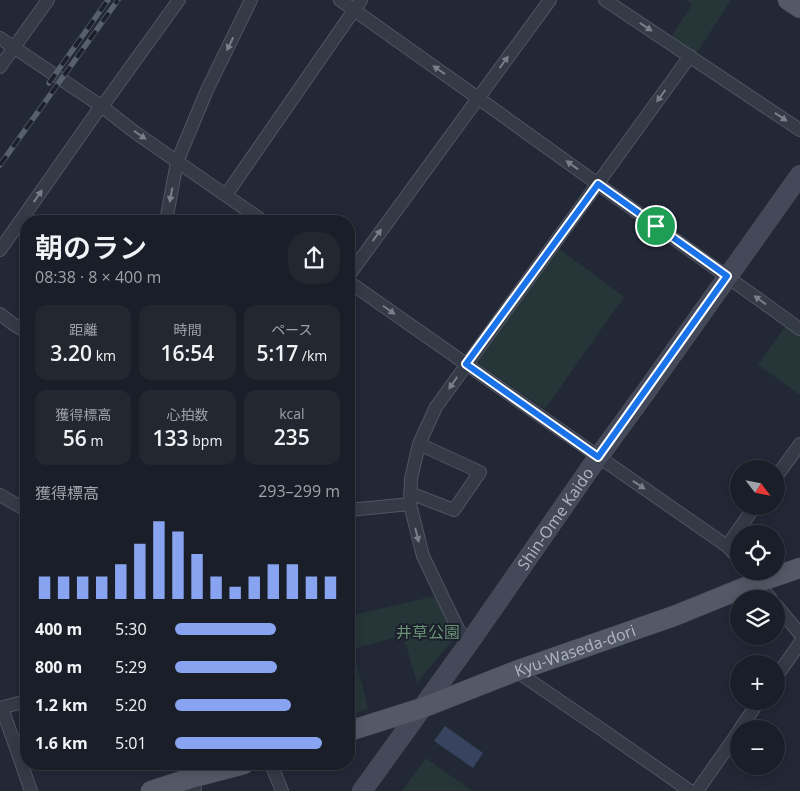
<!DOCTYPE html>
<html lang="ja">
<head>
<meta charset="utf-8">
<style>
	:root { --surface:#1a1e28; --page:#232730; --text:#f1f3f6; --muted:#9fa2a8; --line:#383c45; --accent:#88a4f0 }
	body { margin:0; font-family:"Open Sans","Noto Sans JP",sans-serif; background:var(--page); color:var(--text); height:100vh; display:flex; flex-direction:column; font-size:19px; white-space:nowrap }
	* { box-sizing:border-box; margin:0 }
	p { font-size:16px; color:var(--muted) }
	.icon { flex:none; width:28px; height:28px; fill:none; stroke:currentColor; stroke-width:2; stroke-linecap:round; stroke-linejoin:round }
	.map { position:relative; flex:1; overflow:hidden }
	.panel { position:absolute; left:20px; top:215px; width:335px; height:555px; display:flex; flex-direction:column; background:var(--surface); border-radius:20px; box-shadow:0 2px 12px #0003,0 0 0 1px var(--line) }
	.panel>* { flex:none }
	.needle { width:32px; rotate:122deg }
	.controls { position:absolute; left:730px; top:460px; display:grid; gap:10px }
	.controls a { display:grid; place-items:center; width:55px; height:55px; border-radius:50%; background:var(--surface); box-shadow:0 2px 12px #0003,0 0 0 1px var(--line); font-size:25px }
	.pin { position:absolute; display:grid; place-items:center; width:42px; height:42px; color:#fff; margin:-21px; border:2px solid #fff; border-radius:50%; box-shadow:0 1px 5px #0007 }
	.round { display:grid; place-items:center; flex:none; width:52px; height:52px; border-radius:20px; background:var(--page) }
	.summary { display:flex; align-items:center; justify-content:space-between; height:85px; padding:0 15px }
	h1 { font-size:28px; font-weight:600; line-height:38px }
	.metrics { display:grid; grid-template-columns:repeat(3,1fr); gap:8px; height:85px; padding:5px 15px }
	.metrics div { display:grid; align-content:center; border-radius:12px; background:var(--page); text-align:center }
	.metrics b { font-size:21px; font-weight:600 }
	.metrics small { font-size:14px; font-weight:400 }
	.metrics p { font-size:14px }
	.chart { height:140px; padding:10px 15px }
	.chart p { display:flex; justify-content:space-between }
	.chart svg { width:100%; height:90px; margin-top:5px; stroke:var(--accent); stroke-width:6 }
	ul { padding:0 15px; list-style:none; font-size:16px }
	li { display:grid; grid-template-columns:80px 60px 1fr; align-items:center; height:38px }
	li i { height:12px; border-radius:6px; background:var(--accent) }
	.map>svg:first-child { display:block }
	.green { fill:#253538 }
	.water { fill:#38445f }
	.lines { fill:none; stroke-linecap:round; stroke-linejoin:round }
	.minor-casing { stroke:#505562; stroke-width:14 }
	.secondary-casing { stroke:#505562; stroke-width:20 }
	.primary-casing { stroke:#3f4450; stroke-width:21 }
	.minor { stroke:#353a47; stroke-width:12 }
	.secondary { stroke:#44495a; stroke-width:19 }
	.primary { stroke:#535967; stroke-width:20 }
	.rail-casing { stroke:#575e6e; stroke-width:5.5 }
	.rail { stroke:#1b202b; stroke-width:4; stroke-dasharray:11; stroke-linecap:butt }
	.oneway { fill:#797e8b }
	.route-casing { stroke:#fff; stroke-width:10 }
	.route { stroke:#1a73e8; stroke-width:6 }
	.labels { text-anchor:middle; dominant-baseline:central; stroke-width:4; stroke-linejoin:round; paint-order:stroke }
	.street-label { font-size:16px; fill:#b0b5c3; stroke:#1b202b }
	.park-label { font-size:16px; fill:#699277; stroke:#1b202b }
</style>
</head>
<body>
<div class="map">
<svg width="800" height="791" viewBox="0 0 800 791">
	<rect width="100%" height="100%" fill="#222836"/>
	<!-- green -->
	<path class="green" d="M686,0H731L696,54L671,37L692,5Z
		M558,248L624,297L545,409L479,364L478,358Z
		M786,325L800,335V395L758,365Z
		M435,596L456,636L417,683L403,635L353,649L368,709L349,716V616Z
		M426,758L472,791H402Z"/>
	<!-- water -->
	<path class="water" d="M445,726L483,753L473,768L434,741Z"/>
	<g class="lines">
		<!-- minor casing -->
		<g class="minor-casing">
			<path id="minor" d="M340,0L478,98L800,329
				M605,0L800,130
				M0,38L101,106L136,133L263,221
				M0,67L48,0
				M226,195L361,0
				M166,221L177,162L207,90L251,0
				M0,250L101,106L106,101L179,0
				M349,275L550,0
				M349,282L586,448L727,546L739,559
				M0,314L13,324L26,332
				M776,477L800,444
				M410,493L454,510L480,472L419,444
				M0,495L26,510
				M349,510L410,504
				M727,546L755,506
				M749,571L771,599
				M776,605L800,634
				M469,643L458,629L423,556L410,504L411,479L419,444L436,407L690,56
				M516,671L604,731L690,791
				M776,677L800,643
				M0,708L26,701
				M2,708L31,791
				M740,729L759,701
				M192,764L195,791
				M271,764L282,791
				M697,791L739,731"/>
		</g>
		<!-- secondary casing -->
		<g class="secondary-casing">
			<g id="secondary">
				<path id="s1" d="M362,791L469,643L591,467L645,393L800,175"/>
			</g>
		</g>
		<!-- primary casing -->
		<g class="primary-casing">
			<g id="primary">
				<path d="M788,0L800,8"/>
				<path id="s2" d="M349,731L422,708L516,671L674,616L758,582L800,568"/>
				<path d="M151,791L194,777L244,764"/>
			</g>
		</g>
		<!-- minor -->
		<use href="#minor" class="minor"/>
		<!-- secondary -->
		<use href="#secondary" class="secondary"/>
		<!-- primary -->
		<use href="#primary" class="primary"/>
		<!-- rail casing -->
		<g class="rail-casing">
			<path id="rail" d="M49,83L108,0
				M0,165L118,0"/>
		</g>
		<!-- rail -->
		<use href="#rail" class="rail"/>
	</g>
	<!-- one-way arrows -->
	<defs><path id="oneway-solid" d="M-6-.8H1V-3.2L6.5 0L1 3.2V.8H-6Z" transform="scale(1.25)"/></defs>
	<g class="oneway">
		<use href="#oneway-solid" transform="translate(646 27) rotate(34)"/>
		<use href="#oneway-solid" transform="translate(230 44) rotate(116)"/>
		<use href="#oneway-solid" transform="translate(504 62) rotate(-54)"/>
		<use href="#oneway-solid" transform="translate(439 70) rotate(-145)"/>
		<use href="#oneway-solid" transform="translate(661 96) rotate(126)"/>
		<use href="#oneway-solid" transform="translate(781 117) rotate(34)"/>
		<use href="#oneway-solid" transform="translate(140 135) rotate(35)"/>
		<use href="#oneway-solid" transform="translate(572 165) rotate(-144)"/>
		<use href="#oneway-solid" transform="translate(171 195) rotate(101)"/>
		<use href="#oneway-solid" transform="translate(38 196) rotate(-55)"/>
		<use href="#oneway-solid" transform="translate(377 235) rotate(-54)"/>
		<use href="#oneway-solid" transform="translate(760 300) rotate(-144)"/>
		<use href="#oneway-solid" transform="translate(389 310) rotate(35)"/>
		<use href="#oneway-solid" transform="translate(453 383) rotate(125)"/>
		<use href="#oneway-solid" transform="translate(639 485) rotate(34)"/>
		<use href="#oneway-solid" transform="translate(417 535) rotate(76)"/>
	</g>
	<g class="lines">
		<!-- route casing -->
		<g class="route-casing">
			<path id="route" d="M598,184L727,276L598,457L466,364Z"/>
		</g>
		<!-- route -->
		<use href="#route" class="route"/>
	</g>
	<g class="labels">
		<!-- street labels -->
		<g class="street-label">
			<text stroke="none"><textPath href="#s1" startOffset="334">Shin-Ome Kaido</textPath></text>
			<text stroke="none"><textPath href="#s2" startOffset="240">Kyu-Waseda-dori</textPath></text>
		</g>
		<!-- park labels -->
		<g class="park-label">
			<text x="428" y="632">井草公園</text>
		</g>
	</g>
</svg>
<div class="controls">
<a><svg class="needle" viewBox="-14 -14 28 28"><path d="M0-13l5 13h-10z" fill="#e53935"/><path d="M0 13l5-13h-10z" fill="#9fa2a8"/></svg></a>
<a><svg class="icon" aria-label="locate" viewBox="0 0 24 24"><circle cx="12" cy="12" r="6"/><path d="M12 2v4M12 18v4M2 12h4M18 12h4"/></svg></a>
<a><svg class="icon" aria-label="layers" viewBox="0 0 24 24"><path d="M12 4l9 5-9 5-9-5zM3 14l9 5 9-5"/></svg></a>
<a>+</a>
<a>−</a>
</div>
<div class="pin" style="left:656px;top:226px;background:#1e9e55"><svg class="icon" aria-label="arrive" viewBox="0 0 24 24"><path d="M6 21V4h12l-3 4 3 4H6"/></svg></div>
<section class="panel">
<div class="summary"><div><h1>朝のラン</h1><p>08:38 · 8 × 400 m</p></div><a class="round"><svg class="icon" aria-label="share" viewBox="0 0 24 24"><path d="M12 15V3M7 8l5-5 5 5M5 13v7h14v-7"/></svg></a></div>
<div class="metrics">
<div><p>距離</p><b>3.20<small> km</small></b></div>
<div><p>時間</p><b>16:54</b></div>
<div><p>ペース</p><b>5:17<small> /km</small></b></div>
</div>
<div class="metrics">
<div><p>獲得標高</p><b>56<small> m</small></b></div>
<div><p>心拍数</p><b>133<small> bpm</small></b></div>
<div><p>kcal</p><b>235</b></div>
</div>
<div class="chart"><p><span>獲得標高</span>293–299 m</p>
<svg viewBox="0 0 160 44" preserveAspectRatio="none"><path d="M5 44V33M15 44V33M25 44V33M35 44V33M45 44V27M55 44V17M65 44V6M75 44V11M85 44V22M95 44V33M105 44V38M115 44V33M125 44V27M135 44V27M145 44V33M155 44V33"/></svg>
</div>
<ul>
<li><b>400 m</b>5:30<i style="width:61%"></i></li>
<li><b>800 m</b>5:29<i style="width:62%"></i></li>
<li><b>1.2 km</b>5:20<i style="width:70%"></i></li>
<li><b>1.6 km</b>5:01<i style="width:89%"></i></li>
</ul>
</section>
</div>
</body>
</html>
